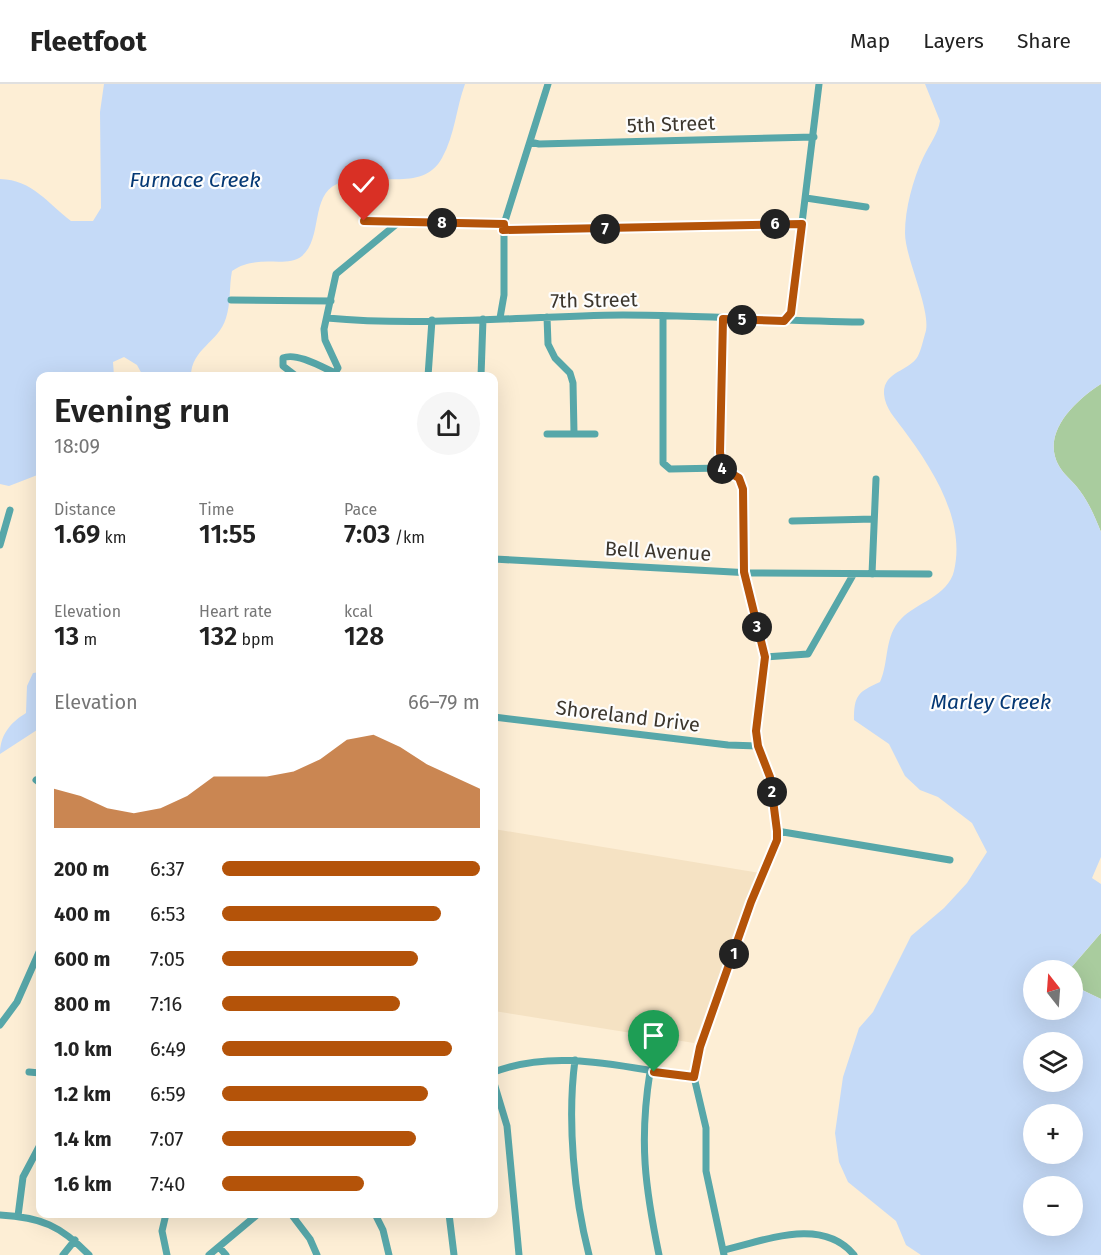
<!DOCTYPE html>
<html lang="en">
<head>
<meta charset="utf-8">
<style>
	:root { --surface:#fff; --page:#f6f6f6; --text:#222; --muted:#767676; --line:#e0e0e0; --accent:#b45309 }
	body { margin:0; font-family:"Fira Sans",sans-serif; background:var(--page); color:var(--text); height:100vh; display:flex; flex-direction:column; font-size:22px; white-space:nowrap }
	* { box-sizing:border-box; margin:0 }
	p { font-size:20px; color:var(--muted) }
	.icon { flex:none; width:33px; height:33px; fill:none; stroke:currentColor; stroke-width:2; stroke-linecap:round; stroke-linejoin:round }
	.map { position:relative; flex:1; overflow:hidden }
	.drawer { position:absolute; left:36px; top:288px; width:462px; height:846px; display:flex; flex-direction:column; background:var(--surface); border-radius:12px; box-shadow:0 6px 24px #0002 }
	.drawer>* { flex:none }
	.needle { width:39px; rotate:343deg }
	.controls { position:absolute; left:1023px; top:876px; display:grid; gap:12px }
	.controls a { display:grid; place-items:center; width:60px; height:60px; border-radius:50%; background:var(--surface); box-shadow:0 6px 24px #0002; font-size:30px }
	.pin { position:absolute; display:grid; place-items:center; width:51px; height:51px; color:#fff; margin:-62px -26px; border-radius:50% 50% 50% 0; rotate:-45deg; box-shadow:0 0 6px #0007 }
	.pin .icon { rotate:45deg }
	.km { position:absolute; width:30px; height:30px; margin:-15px; border-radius:50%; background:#222; color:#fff; font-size:16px; line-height:30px; text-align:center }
	.round { display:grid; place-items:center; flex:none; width:63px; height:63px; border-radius:32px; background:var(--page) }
	.head { display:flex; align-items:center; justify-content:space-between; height:102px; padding:0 18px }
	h1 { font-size:33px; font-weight:600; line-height:45px }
	.figures { display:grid; grid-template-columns:repeat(3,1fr); gap:9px; height:102px; padding:6px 18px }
	.figures div { display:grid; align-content:center }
	.figures b { font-size:26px; font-weight:600 }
	.figures small { font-size:16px; font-weight:400 }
	.figures p { font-size:16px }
	.chart { height:168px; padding:12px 18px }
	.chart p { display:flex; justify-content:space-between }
	.chart svg { width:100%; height:108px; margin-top:6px; fill:var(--accent); opacity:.7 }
	ul { padding:0 18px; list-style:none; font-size:20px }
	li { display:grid; grid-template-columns:96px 72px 1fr; align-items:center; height:45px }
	li i { height:15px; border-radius:8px; background:var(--accent) }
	header { display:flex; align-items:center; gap:36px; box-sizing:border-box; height:84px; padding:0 30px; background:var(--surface); border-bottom:2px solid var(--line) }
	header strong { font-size:28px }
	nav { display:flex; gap:33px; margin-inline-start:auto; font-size:21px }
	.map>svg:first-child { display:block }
	.built { fill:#f5e2c3 }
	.green { fill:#a9cc9e }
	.water { fill:#c5daf7; fill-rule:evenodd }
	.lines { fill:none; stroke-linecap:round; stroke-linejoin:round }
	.minor { stroke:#57a7a9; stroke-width:7 }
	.route-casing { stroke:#fff; stroke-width:12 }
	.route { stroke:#b45309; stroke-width:8 }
	.labels { text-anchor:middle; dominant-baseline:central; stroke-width:4.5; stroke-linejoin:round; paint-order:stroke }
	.street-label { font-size:20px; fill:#3c362d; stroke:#fdfdfd }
	.water-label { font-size:21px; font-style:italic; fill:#053874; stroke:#fdfdfd }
</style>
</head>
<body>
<header>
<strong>Fleetfoot</strong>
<nav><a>Map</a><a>Layers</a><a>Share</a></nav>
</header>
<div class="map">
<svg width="1101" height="1171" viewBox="0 0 1101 1171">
	<rect width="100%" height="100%" fill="#fdeed5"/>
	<!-- built -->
	<path class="built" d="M494,745L760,789L694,959L494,927Z"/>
	<!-- green -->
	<path class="green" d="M1101,300V448C1095,433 1089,419 1080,407C1074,398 1064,391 1059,382C1040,349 1076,316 1101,300Z
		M1101,849V915L1074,902L1072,886H1069Z"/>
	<!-- water -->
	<path class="water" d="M104,0H465C456,24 455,51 442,74C421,112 370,84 337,100C310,112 323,154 302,172C286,185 257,169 232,187C229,202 231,219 226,234C219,258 191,265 191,292H143L137,281L124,273L113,278L114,292H40V390L9,402L0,400V95C33,96 47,119 71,137H93L101,124L100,28Z
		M925,0H1101V300C1076,316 1040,349 1059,382C1064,391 1074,398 1080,407C1089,419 1095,433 1101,448V773L1092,794L1101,800V849L1069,886H1034V926H1072L1073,897L1074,902L1101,915V1171H921L906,1161L896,1137L848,1098L839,1078L835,1049L843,993L859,944L873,928L911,852L944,824L967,799L987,768L972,739L938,713L920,706L905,692L889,660L854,636C854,611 858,608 880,598C889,579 884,552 901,535C916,519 948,512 954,487C966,436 932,384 903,345C895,334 885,324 884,310C883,287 909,288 918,272C921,266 923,257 925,250C933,229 905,175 905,149C905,125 913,95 923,74C929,61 938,50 940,37ZM1034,958H1072V998H1034ZM1072,1030V1070H1034V1030ZM1072,1102V1142H1034V1102Z
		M40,588V644L0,670C0,651 10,639 26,629L27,602L33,589Z"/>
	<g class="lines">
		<!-- minor -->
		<path class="minor" d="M530,58L539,60L814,53
			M806,114L866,123
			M364,137L504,140
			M503,146L802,140
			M231,216L331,217
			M547,233L548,260L555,274L570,289L573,299L574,349
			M663,233V379L670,385L722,384
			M327,234C425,243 525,232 623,231C702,231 782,237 861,238
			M500,234L504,211V140L548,0
			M784,237L791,229L819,0
			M278,292H280
			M296,292L283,282V274C296,268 322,283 335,289
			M326,292L335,289L338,284L325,256L324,245L336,190L399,138
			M428,292L432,236
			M481,292L483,235
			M547,350H595
			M722,384L739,394L743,405L744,487L765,573L756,647L758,662L770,693L777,747V756L751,818L700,963L694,993L706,1044V1087L724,1171
			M722,384L723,235
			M792,437L874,435
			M0,461L10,426
			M494,475L751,489L929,490
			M872,490L876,395
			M765,573L808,570L853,491
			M494,633L728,661L758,662
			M36,696L40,699
			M777,747L950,776
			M0,941L17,918L40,866
			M575,976C567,1036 574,1113 589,1171
			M29,988L40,989
			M494,988C559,963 627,985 694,993
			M650,988C639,1057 645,1103 659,1171
			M494,999L507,1042L519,1171
			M166,1130L162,1147L167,1171
			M291,1130L310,1155L317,1171
			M375,1130L383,1146L389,1171
			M449,1130L454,1171
			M0,1131C41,1133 61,1142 89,1171
			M18,1132L23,1093L40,1061
			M219,1163L226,1171
			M724,1166C764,1157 822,1132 854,1171
			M63,1171L75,1156
			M209,1171L258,1130"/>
	</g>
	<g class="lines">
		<!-- route casing -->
		<g class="route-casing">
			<path id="route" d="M364,137L504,140L503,146L802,140L791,229L784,237L723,235L720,368L722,384L739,394L743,405L744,488L765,573L756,647L758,662L770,693L777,747V756L751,818L700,963L694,993L654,988"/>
		</g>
		<!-- route -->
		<use href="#route" class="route"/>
	</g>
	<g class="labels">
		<!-- street labels -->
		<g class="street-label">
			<text transform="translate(671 40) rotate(-2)">5th Street</text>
			<text transform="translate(594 216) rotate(-1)">7th Street</text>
			<text transform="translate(658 467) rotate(3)">Bell Avenue</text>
			<text transform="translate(628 632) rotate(7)">Shoreland Drive</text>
		</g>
		<!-- water labels -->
		<g class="water-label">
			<text x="195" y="96">Furnace Creek</text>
			<text x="991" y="618">Marley Creek</text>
		</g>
	</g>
</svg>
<div class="controls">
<a><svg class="needle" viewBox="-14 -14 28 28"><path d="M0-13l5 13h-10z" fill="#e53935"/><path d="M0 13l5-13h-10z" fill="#767676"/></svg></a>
<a><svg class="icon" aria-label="layers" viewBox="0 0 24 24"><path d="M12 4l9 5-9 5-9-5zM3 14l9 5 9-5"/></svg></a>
<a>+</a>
<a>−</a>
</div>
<div class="pin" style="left:654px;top:988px;background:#1e9e55"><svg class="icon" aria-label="arrive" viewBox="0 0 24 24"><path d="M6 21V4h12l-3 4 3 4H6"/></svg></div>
<div class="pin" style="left:364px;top:137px;background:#d93025"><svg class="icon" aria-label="check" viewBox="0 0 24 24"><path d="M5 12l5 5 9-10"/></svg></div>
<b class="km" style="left:734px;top:870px">1</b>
<b class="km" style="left:772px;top:708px">2</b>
<b class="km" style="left:757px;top:543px">3</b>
<b class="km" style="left:722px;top:385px">4</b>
<b class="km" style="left:742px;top:236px">5</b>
<b class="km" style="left:775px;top:140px">6</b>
<b class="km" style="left:605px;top:145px">7</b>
<b class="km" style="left:442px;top:139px">8</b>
<section class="drawer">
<div class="head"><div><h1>Evening run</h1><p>18:09</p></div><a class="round"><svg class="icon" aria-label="share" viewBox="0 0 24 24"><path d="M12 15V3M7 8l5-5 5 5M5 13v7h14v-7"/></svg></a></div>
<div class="figures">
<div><p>Distance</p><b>1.69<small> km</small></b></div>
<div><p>Time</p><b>11:55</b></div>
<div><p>Pace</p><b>7:03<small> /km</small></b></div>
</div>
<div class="figures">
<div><p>Elevation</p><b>13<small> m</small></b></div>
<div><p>Heart rate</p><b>132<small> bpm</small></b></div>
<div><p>kcal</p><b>128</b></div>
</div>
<div class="chart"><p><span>Elevation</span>66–79 m</p>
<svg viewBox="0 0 160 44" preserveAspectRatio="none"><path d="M0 44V28L10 31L20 36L30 38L40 36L50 31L60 23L70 23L80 23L90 21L100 16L110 8L120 6L130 11L140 18L150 23L160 28V44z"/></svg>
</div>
<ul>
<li><b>200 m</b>6:37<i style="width:100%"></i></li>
<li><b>400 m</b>6:53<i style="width:85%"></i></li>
<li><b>600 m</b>7:05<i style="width:76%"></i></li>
<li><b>800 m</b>7:16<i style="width:69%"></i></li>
<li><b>1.0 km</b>6:49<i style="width:89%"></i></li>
<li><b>1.2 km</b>6:59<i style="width:80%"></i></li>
<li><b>1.4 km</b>7:07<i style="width:75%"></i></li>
<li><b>1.6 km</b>7:40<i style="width:55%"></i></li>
</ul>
</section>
</div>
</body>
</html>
